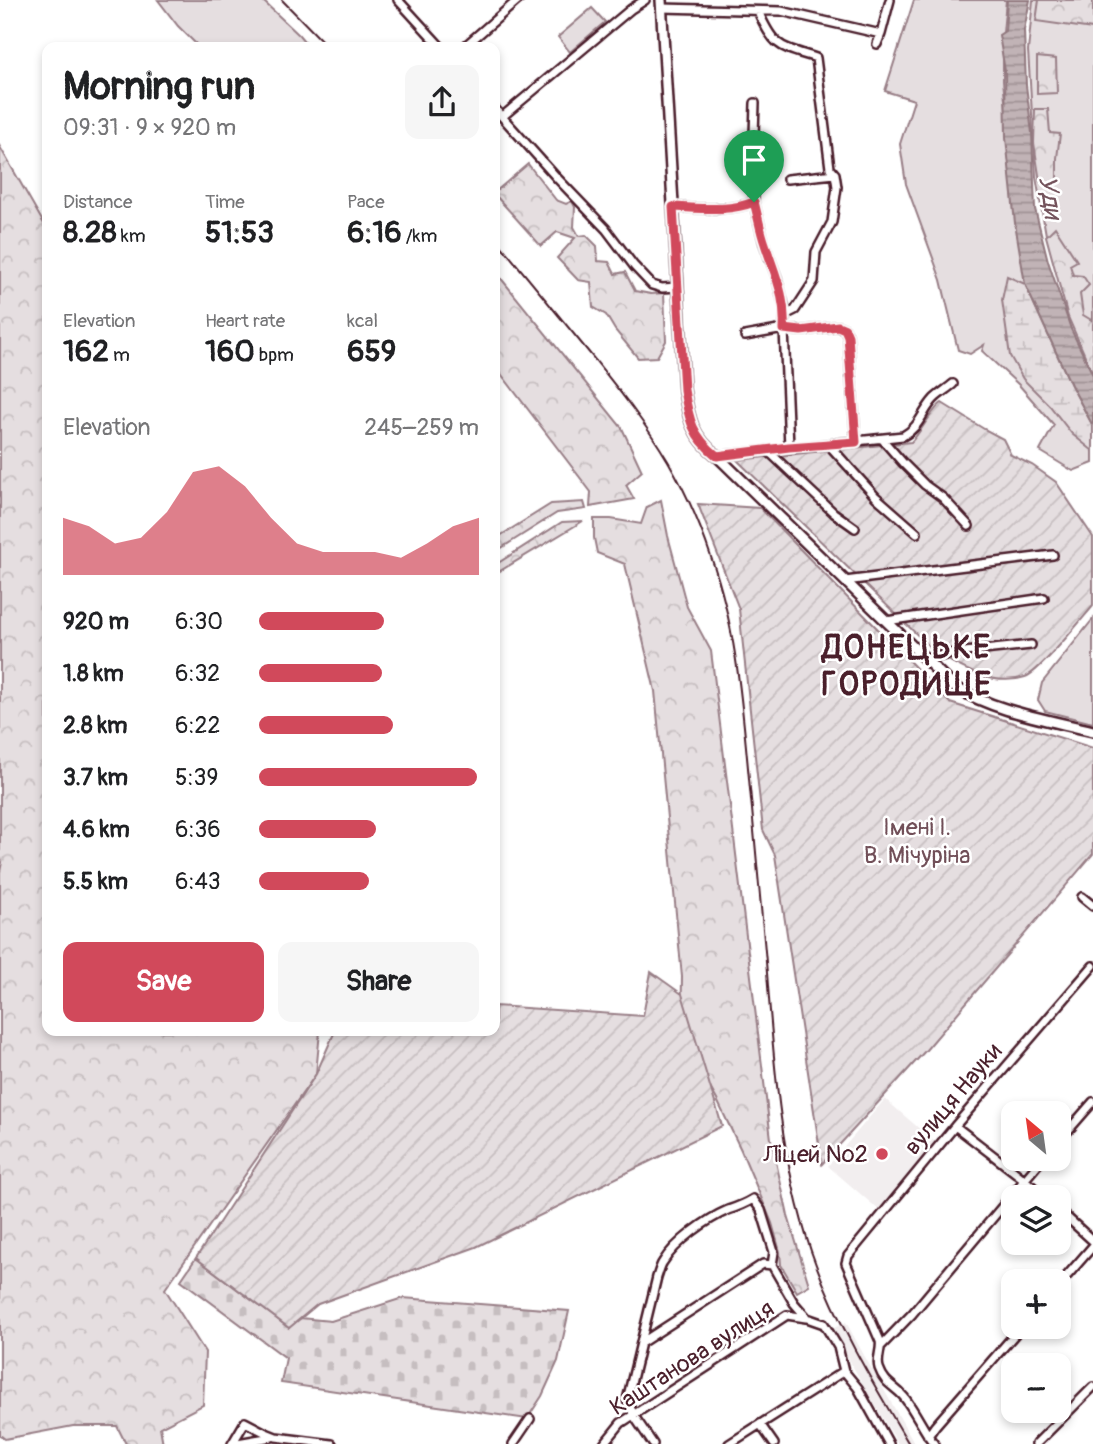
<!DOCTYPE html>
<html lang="en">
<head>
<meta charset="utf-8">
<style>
	:root { --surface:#fff; --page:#f6f6f6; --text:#202124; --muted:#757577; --accent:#d1495b }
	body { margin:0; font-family:Pangolin,sans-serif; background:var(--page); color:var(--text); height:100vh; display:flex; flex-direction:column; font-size:26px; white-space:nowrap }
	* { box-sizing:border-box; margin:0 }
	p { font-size:23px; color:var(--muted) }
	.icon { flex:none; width:38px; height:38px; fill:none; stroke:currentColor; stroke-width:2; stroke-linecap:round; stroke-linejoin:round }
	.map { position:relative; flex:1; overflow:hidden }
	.panel { position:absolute; left:42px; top:42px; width:458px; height:994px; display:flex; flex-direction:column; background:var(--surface); border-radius:14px; box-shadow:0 4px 10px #0003 }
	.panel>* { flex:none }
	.needle { width:46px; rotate:331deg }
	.fabs { position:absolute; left:1001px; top:1101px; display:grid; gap:14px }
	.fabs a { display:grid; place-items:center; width:70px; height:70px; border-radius:14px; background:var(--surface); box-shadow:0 4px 10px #0003; font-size:35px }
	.pin { position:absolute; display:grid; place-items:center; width:60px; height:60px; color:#fff; margin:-72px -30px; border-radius:50% 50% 50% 0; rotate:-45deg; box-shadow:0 0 7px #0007 }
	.pin .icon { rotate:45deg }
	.round { display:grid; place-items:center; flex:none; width:74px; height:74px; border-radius:14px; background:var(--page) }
	.overview { display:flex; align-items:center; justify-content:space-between; height:119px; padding:0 21px }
	h1 { font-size:38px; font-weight:800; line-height:52px }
	.figures { display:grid; grid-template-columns:repeat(3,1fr); gap:10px; height:119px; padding:7px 21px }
	.figures div { display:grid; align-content:center }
	.figures b { font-size:30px; font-weight:800 }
	.figures small { font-size:19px; font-weight:400 }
	.figures p { font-size:19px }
	.chart { height:196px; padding:14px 21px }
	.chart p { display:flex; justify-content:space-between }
	.chart svg { width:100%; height:126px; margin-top:7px; fill:var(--accent); opacity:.7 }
	.action { display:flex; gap:14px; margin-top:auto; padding:14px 21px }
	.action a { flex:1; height:80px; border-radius:14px; background:var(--accent); color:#fff; font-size:28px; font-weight:800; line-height:80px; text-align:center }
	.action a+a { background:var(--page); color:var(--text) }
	ul { padding:0 21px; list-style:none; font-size:23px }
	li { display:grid; grid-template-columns:112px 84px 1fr; align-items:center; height:52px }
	li i { height:18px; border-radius:9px; background:var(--accent) }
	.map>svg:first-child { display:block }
	.built { fill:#f2eeef }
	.green { fill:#e5dee0; stroke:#987e86; stroke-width:2 }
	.forest { fill:url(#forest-crowns); stroke:#987e86; stroke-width:2 }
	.wetland { fill:url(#wetland-marsh); stroke:#987e86; stroke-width:2 }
	.cemetery { fill:url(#cemetery-stones); stroke:#987e86; stroke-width:2 }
	.garden { fill:url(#garden-furrows); stroke:#987e86; stroke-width:2 }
	.water { fill:url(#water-rules); stroke:#91787e; stroke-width:2 }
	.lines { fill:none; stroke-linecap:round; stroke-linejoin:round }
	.minor-casing { stroke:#4a1f2b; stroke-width:12 }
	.major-casing { stroke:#4a1f2b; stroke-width:14 }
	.minor { stroke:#fff; stroke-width:7 }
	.major { stroke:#fff; stroke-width:9 }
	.rail { stroke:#4a1f2b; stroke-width:2 }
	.route-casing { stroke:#fff; stroke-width:14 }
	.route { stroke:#d1495b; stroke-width:9 }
	.poi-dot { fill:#d1495b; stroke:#fff; stroke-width:2.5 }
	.labels { text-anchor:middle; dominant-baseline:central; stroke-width:5; stroke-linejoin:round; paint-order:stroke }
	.park-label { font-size:24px; fill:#714f58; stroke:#fff }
	.street-label { font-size:24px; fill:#4a1f2b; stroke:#fff }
	.poi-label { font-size:24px; fill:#4a1f2b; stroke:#fff; text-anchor:end }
	.water-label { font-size:26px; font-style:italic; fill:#74535c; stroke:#fff }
	.district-label { font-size:32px; font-weight:bold; letter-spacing:2px; fill:#4a1f2b; stroke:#fff }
</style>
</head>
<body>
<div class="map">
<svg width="1093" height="1444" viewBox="0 0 1093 1444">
	<defs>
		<pattern id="forest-crowns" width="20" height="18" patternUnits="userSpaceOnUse" patternTransform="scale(1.75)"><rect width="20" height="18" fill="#e5dee0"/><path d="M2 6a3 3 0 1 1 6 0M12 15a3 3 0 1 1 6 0" fill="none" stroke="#c6bec0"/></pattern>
		<pattern id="wetland-marsh" width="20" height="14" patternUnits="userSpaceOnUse" patternTransform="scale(1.75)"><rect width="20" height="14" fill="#e5dee0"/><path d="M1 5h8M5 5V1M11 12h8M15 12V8" fill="none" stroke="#c6bec0"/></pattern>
		<pattern id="cemetery-stones" width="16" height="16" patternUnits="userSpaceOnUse" patternTransform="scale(1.75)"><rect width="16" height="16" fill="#e5dee0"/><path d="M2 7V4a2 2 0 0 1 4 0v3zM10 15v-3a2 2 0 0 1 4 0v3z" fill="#c6bec0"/></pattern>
		<pattern id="garden-furrows" width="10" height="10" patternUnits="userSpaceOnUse" patternTransform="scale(1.75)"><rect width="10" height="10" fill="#e5dee0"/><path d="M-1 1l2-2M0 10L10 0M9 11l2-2" fill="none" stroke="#c6bec0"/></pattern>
		<pattern id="water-rules" width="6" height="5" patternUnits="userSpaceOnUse" patternTransform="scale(1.75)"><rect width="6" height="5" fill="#c1b3b6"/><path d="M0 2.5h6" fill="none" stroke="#9f9194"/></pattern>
	</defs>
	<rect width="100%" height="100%" fill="#fff"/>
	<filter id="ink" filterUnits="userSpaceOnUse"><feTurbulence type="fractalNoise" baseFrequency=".0143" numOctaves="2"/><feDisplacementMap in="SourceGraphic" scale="14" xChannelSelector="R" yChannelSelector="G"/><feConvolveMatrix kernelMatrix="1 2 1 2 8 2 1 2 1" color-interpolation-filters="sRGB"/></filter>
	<g filter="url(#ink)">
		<!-- built -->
		<path class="built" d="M885,1099L936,1143L879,1210L828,1166Z
			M846,1322L865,1357L915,1444H898L850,1362L834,1328Z"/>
		<!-- green -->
		<path class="green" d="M158,0H262L299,35L309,47H199L178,26Z
			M914,0H1006L1003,33V81L1025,284L1093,426V463L1073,471L1040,451L1054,425L1019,385L982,351L984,345L970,354L958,350L941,280L906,184L900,144L914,100L885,91Z
			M1033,0H1052L1093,16V345L1046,235L1036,177L1028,51Z
			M592,8L605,22L570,52L558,37Z
			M1093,619V723L1045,711L1038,700L1042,683Z"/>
		<!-- forest -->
		<path class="forest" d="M1039,0H1093V29L1036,21Z
			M1037,57L1056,59L1057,93L1037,94Z
			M1035,109H1048L1050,133L1060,134L1057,158V181L1051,189L1040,182L1034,143Z
			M0,147L47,229V1031H320L316,1074L165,1289L205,1352L203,1405L160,1427L163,1444H126L117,1426H73L5,1439L0,1435V872L2,862L0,857Z
			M528,164L556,200L566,204L572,201L575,207L574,227L579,236L586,235L597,246L598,261L609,262L615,274L625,272L635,291L651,294L664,293L666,341L657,357L638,358L615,330L606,315L593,307L591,282L578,280L557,258L575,238L557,232L541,246L495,195V192Z
			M1055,227L1077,261L1070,265L1073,275L1083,276L1089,285L1080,294L1083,315L1093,321V374L1068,317L1046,236Z
			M495,271L622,428L642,471L626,485L634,499L590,507L591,492L495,366Z
			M661,500L668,536L687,607L711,651L771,1139L788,1216L809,1285L797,1292L781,1265L780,1252L772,1223L741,1150L717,1100L681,1036L682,977L655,691L625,564L597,553L594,538V519H611L641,524L647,507Z
			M584,502L586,509L557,513L495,552V539L551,504Z
			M583,521L495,574V565L562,522Z"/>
		<!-- wetland -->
		<path class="wetland" d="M1007,276L1025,284L1071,385L1093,426V451L1072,434L1050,406L1023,379L1010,356L1002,300Z"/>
		<!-- cemetery -->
		<path class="cemetery" d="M196,1258L289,1328L300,1318L331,1321L403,1298L569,1311L558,1361L542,1396L527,1419L281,1383L286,1358L181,1280Z"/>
		<!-- garden -->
		<path class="garden" d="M942,403L984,429L1003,439L1011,455L1032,465L1056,482L1093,537V606C1081,620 1039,673 1025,677C994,687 963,669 937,654L737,460L911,442C922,431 932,409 942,403Z
			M698,504L760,508L950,703L1093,748V854L926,1050L822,1164L775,855L763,830L739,609Z
			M651,972L682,994L722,1126L476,1247L318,1304L289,1328L196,1258L316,1074L335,1031H495V1006L643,1016Z"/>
		<!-- water -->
		<path class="water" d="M1007,0H1030L1024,30L1026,85L1032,133L1035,209L1048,261L1071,329L1093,375V426L1071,385L1025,284L1015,223L1006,138L1005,71L999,35L1005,31Z"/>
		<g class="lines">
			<!-- minor casing -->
			<g class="minor-casing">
				<path id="minor" d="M398,0L441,47
					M661,8L781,11L881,34
					M758,11C774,48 779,46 816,58L830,168L835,174L837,187L832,222L816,252L814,281L795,310L785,315
					M877,44L881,34L890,0
					M464,47L518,0
					M755,103L753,167L754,202L764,243L777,278L785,310L784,329L789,447
					M495,109L557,178L606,229L634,266L652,285L662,288L678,287
					M503,116L631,9L645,0
					M787,179L835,174
					M673,207C700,208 729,212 754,202
					M745,336L784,329L801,331L838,326L845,329L848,336L856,442
					M882,439L903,463L925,485L943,498L969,526
					M828,444L876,497L917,533
					M767,450L834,513L855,528
					M717,456L903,436C920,427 922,412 934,399C939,394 947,389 953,384
					M845,581L1053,555
					M886,621L1044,598
					M925,659L955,653L1031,645
					M1082,897L1093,906
					M955,1126L1025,1180L1044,1197
					M1059,1141L1093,1102
					M1059,1210L1093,1241
					M1059,1285L1093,1246
					M641,1343L763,1264L772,1265
					M881,1346L912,1314L1043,1158
					M760,1424L774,1444
					M928,1436L935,1426L1022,1326
					M232,1444L245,1422L266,1433L276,1437L332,1444
					M232,1444L272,1437
					M513,1444L530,1419
					M604,1444L621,1423L787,1315L806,1318
					M653,1444L634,1416L627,1400L657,1277C659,1272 660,1266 663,1262C675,1242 707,1219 728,1210C737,1207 745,1204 753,1199L761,1210L774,1252L772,1265L794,1303L807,1318L824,1324L838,1347L844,1371L858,1388L889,1444
					M729,1444L844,1371
					M934,1444C923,1429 915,1411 904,1397C894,1385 885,1385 879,1368C876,1358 882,1350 880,1341L846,1263L848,1256L955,1126L1093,966
					M1036,1444L1093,1387"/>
			</g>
			<!-- major casing -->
			<g class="major-casing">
				<path id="major" d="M661,0L684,390C689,420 692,436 717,456L953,686C996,712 1045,719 1093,731"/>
			</g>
			<!-- minor -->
			<use href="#minor" class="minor"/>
			<!-- major -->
			<use href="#major" class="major"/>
			<!-- rail -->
			<path class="rail" d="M282,0L328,47
				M495,238C527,277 559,316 591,355C618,389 646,424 668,461C686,492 700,524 711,557C740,638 743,724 752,809C757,864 762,918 767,973C774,1066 781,1162 811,1251C835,1320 872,1382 909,1444"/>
		</g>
	</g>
	<g class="lines" filter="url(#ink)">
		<!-- route casing -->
		<g class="route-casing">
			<path id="route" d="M754,202C758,216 760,230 765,244C775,275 786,296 784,329L801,331L838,326L845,329L848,336L856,442L789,447L717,456C692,436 689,420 684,390L673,207C700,208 729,212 754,202Z"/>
		</g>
		<!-- route -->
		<use href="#route" class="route"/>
	</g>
	<!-- markers -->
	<circle class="poi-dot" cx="882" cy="1154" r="7"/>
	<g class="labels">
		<!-- park labels -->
		<g class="park-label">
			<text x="917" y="827">Імені І.<tspan x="917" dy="28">В. Мічуріна</tspan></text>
		</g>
		<!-- street labels -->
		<g class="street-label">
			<text transform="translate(953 1099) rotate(-50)">вулиця Науки</text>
			<text transform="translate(692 1358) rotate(-33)">Каштанова вулиця</text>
		</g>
		<!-- poi labels -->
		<g class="poi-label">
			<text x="868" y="1154">Ліцей №2</text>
		</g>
		<!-- water labels -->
		<g class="water-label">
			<text transform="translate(1050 197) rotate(81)">Уди</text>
		</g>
		<!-- district labels -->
		<g class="district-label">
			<text x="907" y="648">ДОНЕЦЬКЕ<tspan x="907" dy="37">ГОРОДИЩЕ</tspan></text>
		</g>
	</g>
</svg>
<div class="fabs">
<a><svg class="needle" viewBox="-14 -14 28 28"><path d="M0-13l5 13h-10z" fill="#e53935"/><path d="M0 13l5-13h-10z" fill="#757577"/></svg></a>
<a><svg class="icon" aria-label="layers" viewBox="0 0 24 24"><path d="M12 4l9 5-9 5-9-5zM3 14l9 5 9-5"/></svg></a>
<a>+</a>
<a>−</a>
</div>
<div class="pin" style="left:754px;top:202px;background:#1e9e55"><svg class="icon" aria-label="arrive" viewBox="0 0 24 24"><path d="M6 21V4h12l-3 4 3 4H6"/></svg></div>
<section class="panel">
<div class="overview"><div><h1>Morning run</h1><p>09:31 · 9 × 920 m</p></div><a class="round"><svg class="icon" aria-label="share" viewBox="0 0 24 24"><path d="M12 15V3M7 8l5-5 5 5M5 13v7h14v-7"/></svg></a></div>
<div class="figures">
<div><p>Distance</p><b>8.28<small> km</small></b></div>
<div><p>Time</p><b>51:53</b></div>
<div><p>Pace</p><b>6:16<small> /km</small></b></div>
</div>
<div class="figures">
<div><p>Elevation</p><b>162<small> m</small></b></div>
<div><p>Heart rate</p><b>160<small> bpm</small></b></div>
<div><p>kcal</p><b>659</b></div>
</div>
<div class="chart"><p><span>Elevation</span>245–259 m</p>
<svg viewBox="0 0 160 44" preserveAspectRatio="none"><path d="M0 44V24L10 27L20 33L30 31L40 22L50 8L60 6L70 13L80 24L90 33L100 36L110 36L120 36L130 38L140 33L150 27L160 24V44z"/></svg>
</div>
<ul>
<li><b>920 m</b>6:30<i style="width:57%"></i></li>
<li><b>1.8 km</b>6:32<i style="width:56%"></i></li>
<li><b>2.8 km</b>6:22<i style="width:61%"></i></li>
<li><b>3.7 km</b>5:39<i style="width:99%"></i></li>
<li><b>4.6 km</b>6:36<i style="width:53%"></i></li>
<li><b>5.5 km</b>6:43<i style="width:50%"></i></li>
</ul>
<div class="action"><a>Save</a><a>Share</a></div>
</section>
</div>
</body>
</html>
